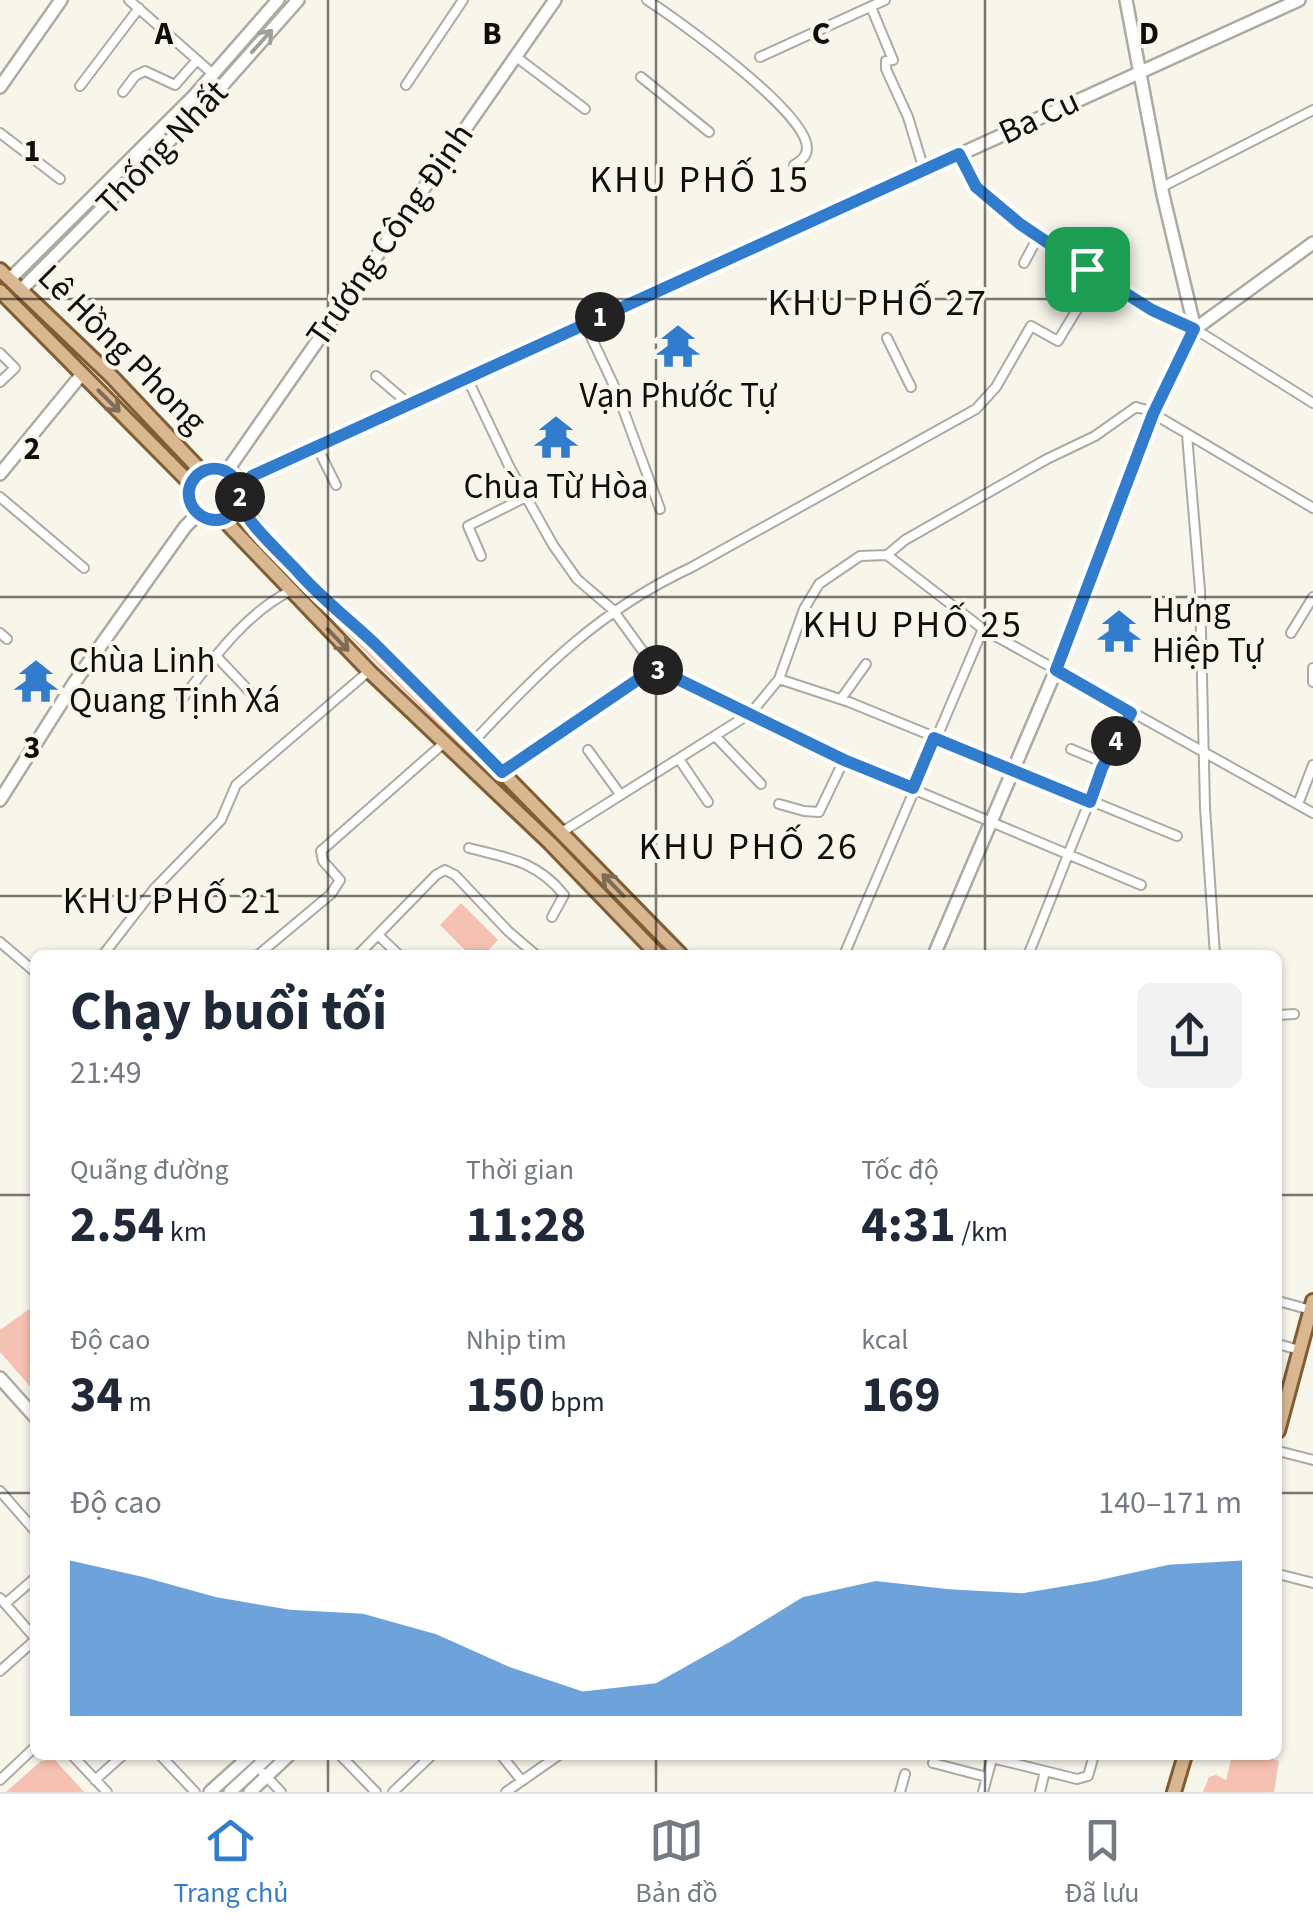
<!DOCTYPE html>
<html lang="vi">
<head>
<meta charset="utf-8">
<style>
	:root { --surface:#fff; --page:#f2f2f3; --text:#1f2937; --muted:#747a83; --line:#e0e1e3; --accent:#317ccd }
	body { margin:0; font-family:"Source Sans 3",sans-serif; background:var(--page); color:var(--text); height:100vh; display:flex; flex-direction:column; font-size:38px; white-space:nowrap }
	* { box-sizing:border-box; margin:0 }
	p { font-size:32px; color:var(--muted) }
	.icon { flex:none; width:55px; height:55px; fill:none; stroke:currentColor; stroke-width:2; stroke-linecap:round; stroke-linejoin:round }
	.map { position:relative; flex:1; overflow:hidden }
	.side { position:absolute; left:30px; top:950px; width:1252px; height:810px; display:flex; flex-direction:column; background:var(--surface); border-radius:15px; box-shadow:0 2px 8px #0004 }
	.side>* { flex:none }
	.pin { position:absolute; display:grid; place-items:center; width:85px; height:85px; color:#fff; margin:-42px; border-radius:20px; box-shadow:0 5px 15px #0006 }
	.km { position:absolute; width:50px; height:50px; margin:-25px; border-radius:50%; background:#222; color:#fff; font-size:28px; line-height:50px; text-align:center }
	.round { display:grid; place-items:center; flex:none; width:105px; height:105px; border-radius:15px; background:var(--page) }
	.summary { display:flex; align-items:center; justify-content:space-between; height:170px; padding:0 40px }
	h1 { font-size:55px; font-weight:700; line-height:75px }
	.stats { display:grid; grid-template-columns:repeat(3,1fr); gap:15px; height:170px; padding:10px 40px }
	.stats div { display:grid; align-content:center }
	.stats b { font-size:50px; font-weight:700 }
	.stats small { font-size:28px; font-weight:400 }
	.stats p { font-size:28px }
	.chart { height:280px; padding:20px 40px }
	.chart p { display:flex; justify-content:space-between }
	.chart svg { width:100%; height:180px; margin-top:10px; fill:var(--accent); opacity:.7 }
	.dock { display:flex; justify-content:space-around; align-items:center; height:140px; border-top:2px solid var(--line); background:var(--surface); font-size:28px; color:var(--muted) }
	.dock a { display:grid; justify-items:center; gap:5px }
	.dock .on { color:var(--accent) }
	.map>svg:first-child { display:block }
	.green { fill:#f5c1b2 }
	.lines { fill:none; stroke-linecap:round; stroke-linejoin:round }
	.street-casing { stroke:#acaba1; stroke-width:12 }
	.secondary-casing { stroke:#acaba1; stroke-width:16 }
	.primary-casing { stroke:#815d33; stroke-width:18 }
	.street { stroke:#fff; stroke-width:8 }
	.secondary { stroke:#fff; stroke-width:11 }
	.primary { stroke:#d9b791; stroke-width:12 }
	.oneway { stroke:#9f9f9d }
	.oneway2 { stroke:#7e6b55 }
	.route-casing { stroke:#fff; stroke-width:20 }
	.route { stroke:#317ccd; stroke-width:12 }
	.grid { fill:none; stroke:#0f0e0b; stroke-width:2.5; stroke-opacity:0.55 }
	.labels { text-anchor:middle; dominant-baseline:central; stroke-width:8; stroke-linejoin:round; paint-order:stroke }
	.street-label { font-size:35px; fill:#0f0e0b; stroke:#f8f6eb }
	.poi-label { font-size:35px; fill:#0f0e0b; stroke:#f8f6eb }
	.neighbourhood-label { font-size:38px; letter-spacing:2.5px; fill:#0f0e0b; stroke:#f8f6eb }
	.grid-label { font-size:32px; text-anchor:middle; font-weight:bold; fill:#0f0e0b; stroke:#f8f6eb; stroke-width:8; stroke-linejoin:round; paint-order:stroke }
</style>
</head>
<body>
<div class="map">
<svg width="1313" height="1792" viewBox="0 0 1313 1792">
	<rect width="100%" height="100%" fill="#f8f6eb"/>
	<!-- green -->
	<path class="green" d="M245,525L551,831L552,834L546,833L244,530Z
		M461,903L498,940L484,955H470L440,925Z
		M35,1305V1392L0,1352V1330Z
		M1232,1755H1259L1279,1761L1274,1792H1203L1209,1777L1216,1775L1226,1780Z
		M54,1759L84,1792H6L41,1761Z"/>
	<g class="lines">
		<!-- street casing -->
		<g class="street-casing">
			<path id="street" d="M129,0L213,74
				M647,0C678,20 807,112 807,148C807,157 800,161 794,165
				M871,7L893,60L886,61V69L908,117L924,170
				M515,56L585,109
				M760,57L885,0
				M641,77L709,132
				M406,85L463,0
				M80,86L139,8
				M123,92L135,76L145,71L175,85L197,60
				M0,133L60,179
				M959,154L976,187L1038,237L1152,310L1195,329L1313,403
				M1162,187L1313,110
				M1024,263L1038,237
				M585,324L616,390L660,509
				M887,338L911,387
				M0,353L15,368L0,382
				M376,376L410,405
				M467,378L510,468L553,545L577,579L613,610L655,668L844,760L1141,885
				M1187,435L1200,590L1205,808L1215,955
				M317,447L336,485
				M0,497L84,568
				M887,555L983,629L1313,813
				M887,555L905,540L1047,459L1095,436L1136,407L1147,410L1313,508
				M481,556L468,526L526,497
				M0,633L7,639
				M1291,633L1313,597
				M216,656L254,696
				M1313,668V682
				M779,679L849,702L1177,836
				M182,699C213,659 245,614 290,591
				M841,699L866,664
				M716,737L761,784
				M473,742C543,668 598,611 692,567L976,409L996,387L1031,326L1058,341L1097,276
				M1071,749L1104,763
				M588,750L620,794
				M679,759L708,802
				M502,772L655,668
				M779,804L804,811L819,812L844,760
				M1298,804L1313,765
				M562,832L751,713L779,679L804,609L819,584L860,556L887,555
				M469,848C508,858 537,861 564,895L552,917
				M378,935L399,955
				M0,942L35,972
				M103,955L155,888L221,820L236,785L369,671
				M258,955L331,894L340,880L323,861L321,851L444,743
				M358,955L436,875L445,870L455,875L508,931L536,955
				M844,955L983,629
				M1028,955C1062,874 1090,790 1131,713
				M1278,1015L1294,1014
				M1278,1301L1311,1310
				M1278,1344L1299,1350
				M1278,1451L1313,1460
				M0,1491L35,1531
				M1278,1574L1313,1583
				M0,1598L35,1638
				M5,1604L35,1578
				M0,1671L35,1640
				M72,1755L107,1792
				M160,1755L195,1792
				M340,1755L376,1792
				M501,1755L522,1781
				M992,1758L1077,1779L1088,1776L1094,1755
				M933,1763L987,1777
				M263,1773L281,1792
				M0,1780L35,1747
				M95,1780L123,1755
				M393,1792L432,1755
				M506,1792L559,1755
				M900,1792L905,1774
				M983,1792L993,1755
				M1040,1792L1045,1771"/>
		</g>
		<!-- secondary casing -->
		<g class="secondary-casing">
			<path id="secondary" d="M1126,0L1163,195L1195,329
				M0,87L61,0
				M10,279L193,97L278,0
				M21,290L205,105L298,0
				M227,471L555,0
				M0,474L82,374
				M241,492L253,476L1299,0
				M0,800L74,683L185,527L198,514
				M934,955L1056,670L1153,414L1195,329L1313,243
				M0,1378L35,1417
				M210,1792L251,1755
				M230,1792L270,1755
				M250,1792L289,1755"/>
		</g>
		<!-- primary casing -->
		<g class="primary-casing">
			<path id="primary" d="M0,270L112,377L202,472
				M0,291L191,484
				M189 494a26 26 0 1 1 52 0a26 26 0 1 1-52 0Z
				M240,501C271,559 335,604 381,650C482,751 581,853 681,955
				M223,519L369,671L550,843L658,955
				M1278,1431L1313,1301
				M1174,1792L1185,1755"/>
		</g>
		<!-- street -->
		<use href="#street" class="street"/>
		<!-- secondary -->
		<use href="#secondary" class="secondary"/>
		<!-- primary -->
		<use href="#primary" class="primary"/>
	</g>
	<!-- one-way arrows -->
	<defs><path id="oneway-shaft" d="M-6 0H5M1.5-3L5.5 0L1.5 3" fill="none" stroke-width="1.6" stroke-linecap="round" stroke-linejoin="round" transform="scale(2.5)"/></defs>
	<use class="oneway" href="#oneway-shaft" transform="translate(262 41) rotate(-48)"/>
	<g class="oneway2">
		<use href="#oneway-shaft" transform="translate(109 401) rotate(45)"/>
		<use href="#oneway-shaft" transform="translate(338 640) rotate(46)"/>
		<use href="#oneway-shaft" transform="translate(613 885) rotate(-134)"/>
	</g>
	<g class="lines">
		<!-- route casing -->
		<g class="route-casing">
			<path id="route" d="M1087,269L1020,224L976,187L959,154L252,476C244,487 240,508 230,515C212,529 186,512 189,490C193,470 216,462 231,475C241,483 238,491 240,502C246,523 284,556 299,573C323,600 352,622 377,646C419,688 461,730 502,772L655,668L844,760L913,788L934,738L1090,802L1102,768L1131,713L1056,670L1153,414L1194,329L1152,310L1087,269"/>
		</g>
		<!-- route -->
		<use href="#route" class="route"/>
	</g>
	<!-- grid -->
	<path class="grid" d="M328,0V955M656,0V955M985,0V955M0,299H1313M0,597H1313M0,896H1313M0,1195H35M1278,1195H1313M0,1493H35M1278,1493H1313M328,1755V1792M656,1755V1792M985,1755V1792"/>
	<!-- icons -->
	<defs>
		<g id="temple-bare" transform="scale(3.45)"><path d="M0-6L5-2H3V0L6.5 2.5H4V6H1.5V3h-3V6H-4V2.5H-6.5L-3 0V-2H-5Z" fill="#317ccd" stroke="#f8f6eb" stroke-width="2.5" paint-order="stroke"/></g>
	</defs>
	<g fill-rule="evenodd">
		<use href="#temple-bare" x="678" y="346"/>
		<use href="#temple-bare" x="556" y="437"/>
		<use href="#temple-bare" x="1119" y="631"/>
		<use href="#temple-bare" x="36" y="681"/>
	</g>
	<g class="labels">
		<!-- street labels -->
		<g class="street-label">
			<text transform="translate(1039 117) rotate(-25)">Ba Cu</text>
			<text transform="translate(162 148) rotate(-46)">Thống Nhất</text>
			<text transform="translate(390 235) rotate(-55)">Trương Công Định</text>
			<text transform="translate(122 349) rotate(45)">Lê Hồng Phong</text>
		</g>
		<!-- poi labels -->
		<g class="poi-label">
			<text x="678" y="396">Vạn Phước Tự</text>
			<text x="556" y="487">Chùa Từ Hòa</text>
			<text x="1152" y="611" text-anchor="start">Hưng<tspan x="1152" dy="40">Hiệp Tự</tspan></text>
			<text x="69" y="661" text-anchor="start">Chùa Linh<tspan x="69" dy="40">Quang Tịnh Xá</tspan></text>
		</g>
		<!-- neighbourhood labels -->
		<g class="neighbourhood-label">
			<text x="700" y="180">KHU PHỐ 15</text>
			<text x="878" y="303">KHU PHỐ 27</text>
			<text x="913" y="625">KHU PHỐ 25</text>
			<text x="749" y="847">KHU PHỐ 26</text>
			<text x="173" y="901">KHU PHỐ 21</text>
		</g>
	</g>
	<g class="grid-label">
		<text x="164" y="44">A</text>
		<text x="492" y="44">B</text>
		<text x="821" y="44">C</text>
		<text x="1149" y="44">D</text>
		<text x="32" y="161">1</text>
		<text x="32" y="459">2</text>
		<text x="32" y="758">3</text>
	</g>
</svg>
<div class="pin" style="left:1087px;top:269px;background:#1e9e55"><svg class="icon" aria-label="arrive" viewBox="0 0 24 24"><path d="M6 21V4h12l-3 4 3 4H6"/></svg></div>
<b class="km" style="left:600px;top:317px">1</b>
<b class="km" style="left:240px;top:497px">2</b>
<b class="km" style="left:658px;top:670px">3</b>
<b class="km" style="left:1116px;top:741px">4</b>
<section class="side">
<div class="summary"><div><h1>Chạy buổi tối</h1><p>21:49</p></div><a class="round"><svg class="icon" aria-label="share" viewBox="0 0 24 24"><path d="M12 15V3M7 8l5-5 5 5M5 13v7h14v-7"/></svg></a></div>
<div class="stats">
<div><p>Quãng đường</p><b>2.54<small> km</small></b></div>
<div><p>Thời gian</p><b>11:28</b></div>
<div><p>Tốc độ</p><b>4:31<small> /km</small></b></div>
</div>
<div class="stats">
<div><p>Độ cao</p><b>34<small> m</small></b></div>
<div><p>Nhịp tim</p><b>150<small> bpm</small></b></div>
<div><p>kcal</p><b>169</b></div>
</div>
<div class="chart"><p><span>Độ cao</span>140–171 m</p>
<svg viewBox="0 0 160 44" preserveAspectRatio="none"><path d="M0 44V6L10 10L20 15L30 18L40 19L50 24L60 32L70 38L80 36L90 26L100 15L110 11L120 13L130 14L140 11L150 7L160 6V44z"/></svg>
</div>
</section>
</div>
<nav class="dock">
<a class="on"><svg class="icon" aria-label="home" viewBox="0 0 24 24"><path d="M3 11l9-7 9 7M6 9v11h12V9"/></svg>Trang chủ</a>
<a><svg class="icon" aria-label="map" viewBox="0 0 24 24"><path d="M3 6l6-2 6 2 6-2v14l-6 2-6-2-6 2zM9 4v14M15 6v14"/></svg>Bản đồ</a>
<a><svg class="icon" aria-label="saved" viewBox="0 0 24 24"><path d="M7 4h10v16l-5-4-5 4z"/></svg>Đã lưu</a>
</nav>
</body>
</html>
